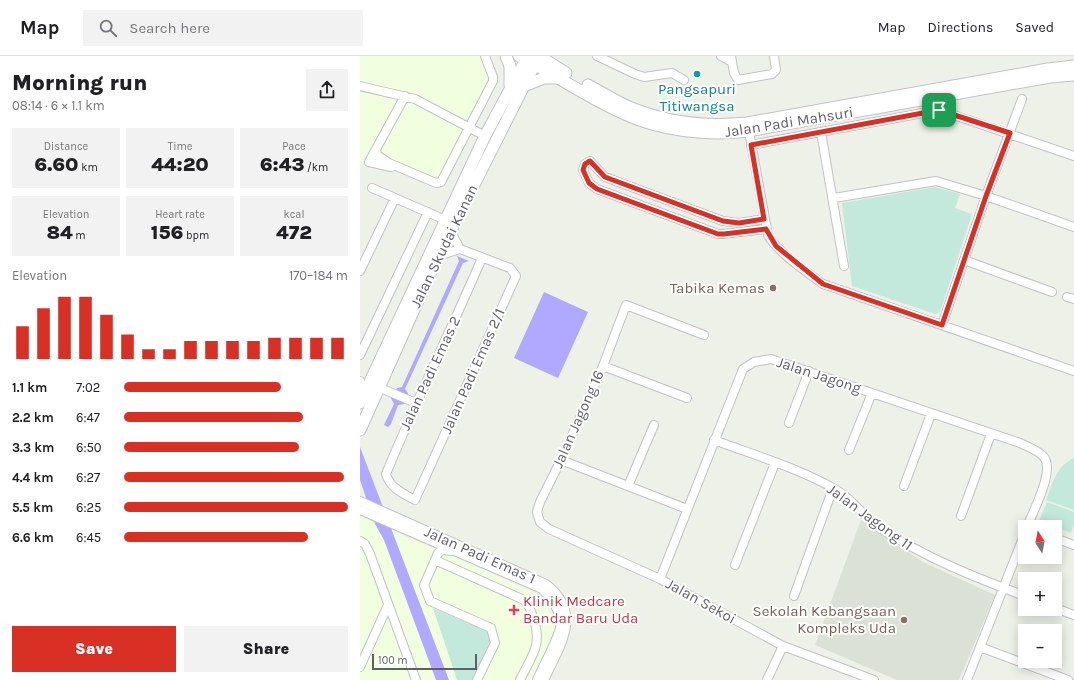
<!DOCTYPE html>
<html lang="en">
<head>
<meta charset="utf-8">
<style>
	:root { --surface:#fff; --page:#f2f2f2; --text:#202124; --muted:#757577; --line:#e0e0e0; --accent:#d93025 }
	body { margin:0; font-family:Karla,sans-serif; background:var(--page); color:var(--text); height:100vh; display:flex; flex-direction:column; font-size:15px; white-space:nowrap }
	* { box-sizing:border-box; margin:0 }
	p { font-size:13px; color:var(--muted) }
	.icon { flex:none; width:22px; height:22px; fill:none; stroke:currentColor; stroke-width:2; stroke-linecap:round; stroke-linejoin:round }
	.map { position:relative; flex:1; overflow:hidden }
	.side { display:flex; flex-direction:column; background:var(--surface); width:360px }
	.side>* { flex:none }
	.needle { width:26px; rotate:349deg }
	.buttons { position:absolute; left:658px; top:464px; display:grid; gap:8px }
	.buttons a { display:grid; place-items:center; width:44px; height:44px; border-radius:0px; background:var(--surface); box-shadow:0 2px 10px #0003; font-size:20px }
	.scale { position:absolute; left:12px; bottom:10px; width:105px; box-sizing:border-box; padding-left:4px; border:2px solid #605e68; border-top:0; font-size:11px; line-height:14px; white-space:nowrap; color:#605e68; -webkit-text-stroke:3px #fff; paint-order:stroke }
	.pin { position:absolute; display:grid; place-items:center; width:34px; height:34px; color:#fff; margin:-17px; border-radius:8px; box-shadow:0 2px 6px #0006 }
	.round { display:grid; place-items:center; flex:none; width:42px; height:42px; border-radius:0px; background:var(--page) }
	.summary { display:flex; align-items:center; justify-content:space-between; height:68px; padding:0 12px }
	h1 { font-size:22px; font-weight:800; line-height:30px }
	.metrics { display:grid; grid-template-columns:repeat(3,1fr); gap:6px; height:68px; padding:4px 12px }
	.metrics div { display:grid; align-content:center; border-radius:0px; background:var(--page); text-align:center }
	.metrics b { font-size:20px; font-weight:800 }
	.metrics small { font-size:11px; font-weight:400 }
	.metrics p { font-size:11px }
	.chart { height:112px; padding:8px 12px }
	.chart p { display:flex; justify-content:space-between }
	.chart svg { width:100%; height:72px; margin-top:4px; stroke:var(--accent); stroke-width:6 }
	.action { display:flex; gap:8px; margin-top:auto; padding:8px 12px }
	.action a { flex:1; height:46px; border-radius:0px; background:var(--accent); color:#fff; font-size:16px; font-weight:800; line-height:46px; text-align:center }
	.action a+a { background:var(--page); color:var(--text) }
	ul { padding:0 12px; list-style:none; font-size:13px }
	li { display:grid; grid-template-columns:64px 48px 1fr; align-items:center; height:30px }
	li i { height:10px; border-radius:5px; background:var(--accent) }
	header { display:flex; align-items:center; gap:24px; box-sizing:border-box; height:56px; padding:0 20px; background:var(--surface); border-bottom:1px solid var(--line) }
	header strong { font-size:19px }
	nav { display:flex; gap:22px; margin-inline-start:auto; font-size:14px }
	.search { width:280px; height:36px; background:var(--page); display:flex; align-items:center; gap:10px; box-sizing:border-box; padding:0 14px; border-radius:0px; color:var(--muted); font-size:15px }
	main { display:flex; flex:1; min-height:0 }
	.map>svg:first-child { display:block }
	.commercial { fill:#f1ffde }
	.education { fill:#dce1d5 }
	.green { fill:#c3e9dc }
	.water { fill:#b0a9ff }
	.lines { fill:none; stroke-linecap:round; stroke-linejoin:round }
	.street-casing { stroke:#c2c0c8; stroke-width:10 }
	.secondary-casing { stroke:#c3c1ca; stroke-width:13 }
	.street { stroke:#fff; stroke-width:8 }
	.secondary { stroke:#fff; stroke-width:11 }
	.route-casing { stroke:#fff; stroke-width:8 }
	.route { stroke:#d93025; stroke-width:5 }
	.culture-dot { fill:#0f9aa8; stroke:#fff; stroke-width:1.5 }
	.education-dot { fill:#8d6e63; stroke:#fff; stroke-width:1.5 }
	.health-dot { fill:#e0444e; stroke:#fff; stroke-width:1.5 }
	.labels { text-anchor:middle; dominant-baseline:central; stroke-width:4; stroke-linejoin:round; paint-order:stroke }
	.culture-label { font-size:15px; fill:#0d838f; stroke:#fff }
	.street-label { font-size:15px; fill:#605e68; stroke:#fff }
	.education-label { font-size:15px; fill:#785e54; stroke:#fff; text-anchor:end }
	.health-label { font-size:15px; fill:#be3a42; stroke:#fff; text-anchor:start }
</style>
</head>
<body>
<header>
<strong>Map</strong>
<div class="search"><svg class="icon" aria-label="search" viewBox="0 0 24 24"><circle cx="10" cy="10" r="6"/><path d="M15 15l6 6"/></svg>Search here</div>
<nav><a>Map</a><a>Directions</a><a>Saved</a></nav>
</header>
<main>
<section class="side">
<div class="summary"><div><h1>Morning run</h1><p>08:14 · 6 × 1.1 km</p></div><a class="round"><svg class="icon" aria-label="share" viewBox="0 0 24 24"><path d="M12 15V3M7 8l5-5 5 5M5 13v7h14v-7"/></svg></a></div>
<div class="metrics">
<div><p>Distance</p><b>6.60<small> km</small></b></div>
<div><p>Time</p><b>44:20</b></div>
<div><p>Pace</p><b>6:43<small> /km</small></b></div>
</div>
<div class="metrics">
<div><p>Elevation</p><b>84<small> m</small></b></div>
<div><p>Heart rate</p><b>156<small> bpm</small></b></div>
<div><p>kcal</p><b>472</b></div>
</div>
<div class="chart"><p><span>Elevation</span>170–184 m</p>
<svg viewBox="0 0 160 44" preserveAspectRatio="none"><path d="M5 44V24M15 44V13M25 44V6M35 44V6M45 44V17M55 44V29M65 44V38M75 44V38M85 44V33M95 44V33M105 44V33M115 44V33M125 44V31M135 44V31M145 44V31M155 44V31"/></svg>
</div>
<ul>
<li><b>1.1 km</b>7:02<i style="width:70%"></i></li>
<li><b>2.2 km</b>6:47<i style="width:80%"></i></li>
<li><b>3.3 km</b>6:50<i style="width:78%"></i></li>
<li><b>4.4 km</b>6:27<i style="width:98%"></i></li>
<li><b>5.5 km</b>6:25<i style="width:100%"></i></li>
<li><b>6.6 km</b>6:45<i style="width:82%"></i></li>
</ul>
<div class="action"><a>Save</a><a>Share</a></div>
</section>
<div class="map">
<svg width="714" height="624" viewBox="0 0 714 624">
	<rect width="100%" height="100%" fill="#edf1e7"/>
	<!-- commercial -->
	<path class="commercial" d="M0,0H128L136,20L83,127L0,106Z
		M0,460L182,540L196,569L173,624H0Z"/>
	<!-- education -->
	<path class="education" d="M501,464L563,506L635,539L599,624H537L455,589Z"/>
	<!-- green -->
	<path class="green" d="M575,131L600,138L595,152L612,158L580,256L575,258L492,230L482,147Z
		M714,402V454L686,444C693,427 696,410 714,402Z
		M687,446L714,456V469L711,477L679,465Z
		M73,552L128,576L131,583L113,624H97Z"/>
	<!-- water -->
	<path class="water" d="M97,200L109,205L103,207L45,333L48,337L44,348L38,349L31,368L28,371L24,369L34,348L31,342L37,332L42,331L99,205Z
		M184,236L228,256L198,322L154,302Z
		M0,391L89,624H76L24,484L15,468L0,424Z"/>
	<g class="lines">
		<!-- street casing -->
		<g class="street-casing">
			<path id="street" d="M237,0L275,18L284,21L312,17L324,24
				M361,0L372,6
				M371,0L374,17L378,24L412,18L416,14L414,0
				M0,30L55,43L125,80
				M388,70L408,179C418,197 446,215 463,228L714,315
				M461,76L484,210
				M391,89L579,54L714,100
				M16,93L17,99L29,107L76,127L81,126L133,25V21L125,0
				M31,111L9,106L45,40
				M12,132L90,166
				M474,142L576,125L626,140L714,171
				M405,163L379,167L363,165L245,121L230,105L225,108L223,114L229,127L237,133L358,178H364L406,173
				M90,174L100,193
				M78,200L100,193L150,212L156,220L55,444C42,437 30,432 26,418C56,345 91,274 122,202
				M604,204L692,236
				M0,215L35,142
				M707,241L714,243
				M582,269L626,140L662,43
				M344,279L266,249L243,310L201,404L180,446L177,456L180,466L189,473L300,523L423,590L514,624
				M0,299L68,156
				M243,310L327,342
				M0,325L5,335
				M18,331L56,347
				M429,367L449,315
				M354,384C394,399 438,412 475,433C493,443 503,461 520,472C566,502 614,521 665,540
				M489,394L512,337
				M201,404L327,453
				M268,430L294,369
				M544,430L571,358
				M0,445L186,528C224,557 200,590 184,624
				M0,454L182,533C191,542 203,558 200,572C198,583 182,612 177,624
				M601,460L631,378
				M695,482L714,489
				M0,485L5,488L10,498L56,624
				M91,495L83,494L78,497L64,529L70,545L131,572L135,587L117,624
				M75,504L164,544C169,549 171,554 173,561C183,589 172,599 160,624
				M375,509L415,407
				M300,523L383,313L394,306L411,303L660,387C668,391 678,394 684,401C695,415 673,455 667,471
				M434,540L473,432
				M695,552L714,559
				M620,591L708,624
				M0,611L28,549
				M407,624L423,590
				M607,624L665,477"/>
		</g>
		<!-- secondary casing -->
		<g class="secondary-casing">
			<path id="secondary" d="M146,0L150,10V29
				M159,0C200,21 249,56 292,68C324,77 355,79 388,75L690,21L714,19
				M179,0L206,17
				M228,29C241,36 255,45 269,51C307,67 347,71 387,67L688,13L714,10
				M164,30L184,22H199
				M0,347L125,80L168,0
				M0,374L78,200L178,2"/>
		</g>
		<!-- street -->
		<use href="#street" class="street"/>
		<!-- secondary -->
		<use href="#secondary" class="secondary"/>
	</g>
	<g class="lines">
		<!-- route casing -->
		<g class="route-casing">
			<path id="route" d="M579,54L650,77L626,140L582,269L463,228L416,190L406,173L364,178H358L237,133L229,127L223,114L225,108L230,105L245,121L363,165L379,167L404,163L391,89Z"/>
		</g>
		<!-- route -->
		<use href="#route" class="route"/>
	</g>
	<!-- markers -->
	<circle class="culture-dot" cx="337" cy="18" r="4"/>
	<g class="education-dot">
		<circle cx="413" cy="232" r="4"/>
		<circle cx="544" cy="564" r="4"/>
	</g>
	<path class="health-dot" d="M152 548h4v4h4v4h-4v4h-4v-4h-4v-4h4z"/>
	<g class="labels">
		<!-- culture labels -->
		<g class="culture-label">
			<text x="337" y="33">Pangsapuri<tspan x="337" dy="17">Titiwangsa</tspan></text>
		</g>
		<!-- street labels -->
		<g class="street-label">
			<text transform="translate(429 66) rotate(-9)">Jalan Padi Mahsuri</text>
			<text transform="translate(84 190) rotate(-64)">Jalan Skudai Kanan</text>
			<text transform="translate(113 315) rotate(-66)">Jalan Padi Emas 2/1</text>
			<text transform="translate(70 317) rotate(-65)">Jalan Padi Emas 2</text>
			<text transform="translate(459 319) rotate(18)">Jalan Jagong</text>
			<text transform="translate(218 363) rotate(-66)">Jalan Jagong 16</text>
			<text transform="translate(510 461) rotate(36)">Jalan Jagong 11</text>
			<text transform="translate(120 499) rotate(24)">Jalan Padi Emas 1</text>
			<text transform="translate(341 545) rotate(29)">Jalan Sekoi</text>
		</g>
		<!-- education labels -->
		<g class="education-label">
			<text x="405" y="232">Tabika Kemas</text>
			<text x="536" y="555">Sekolah Kebangsaan<tspan x="536" dy="17">Kompleks Uda</tspan></text>
		</g>
		<!-- health labels -->
		<g class="health-label">
			<text x="163" y="545">Klinik Medcare<tspan x="163" dy="17">Bandar Baru Uda</tspan></text>
		</g>
	</g>
</svg>
<div class="buttons">
<a><svg class="needle" viewBox="-14 -14 28 28"><path d="M0-13l5 13h-10z" fill="#e53935"/><path d="M0 13l5-13h-10z" fill="#757577"/></svg></a>
<a>+</a>
<a>−</a>
</div>
<div class="scale">100 m</div>
<div class="pin" style="left:579px;top:54px;background:#1e9e55"><svg class="icon" aria-label="arrive" viewBox="0 0 24 24"><path d="M6 21V4h12l-3 4 3 4H6"/></svg></div>
</div>
</main>
</body>
</html>
